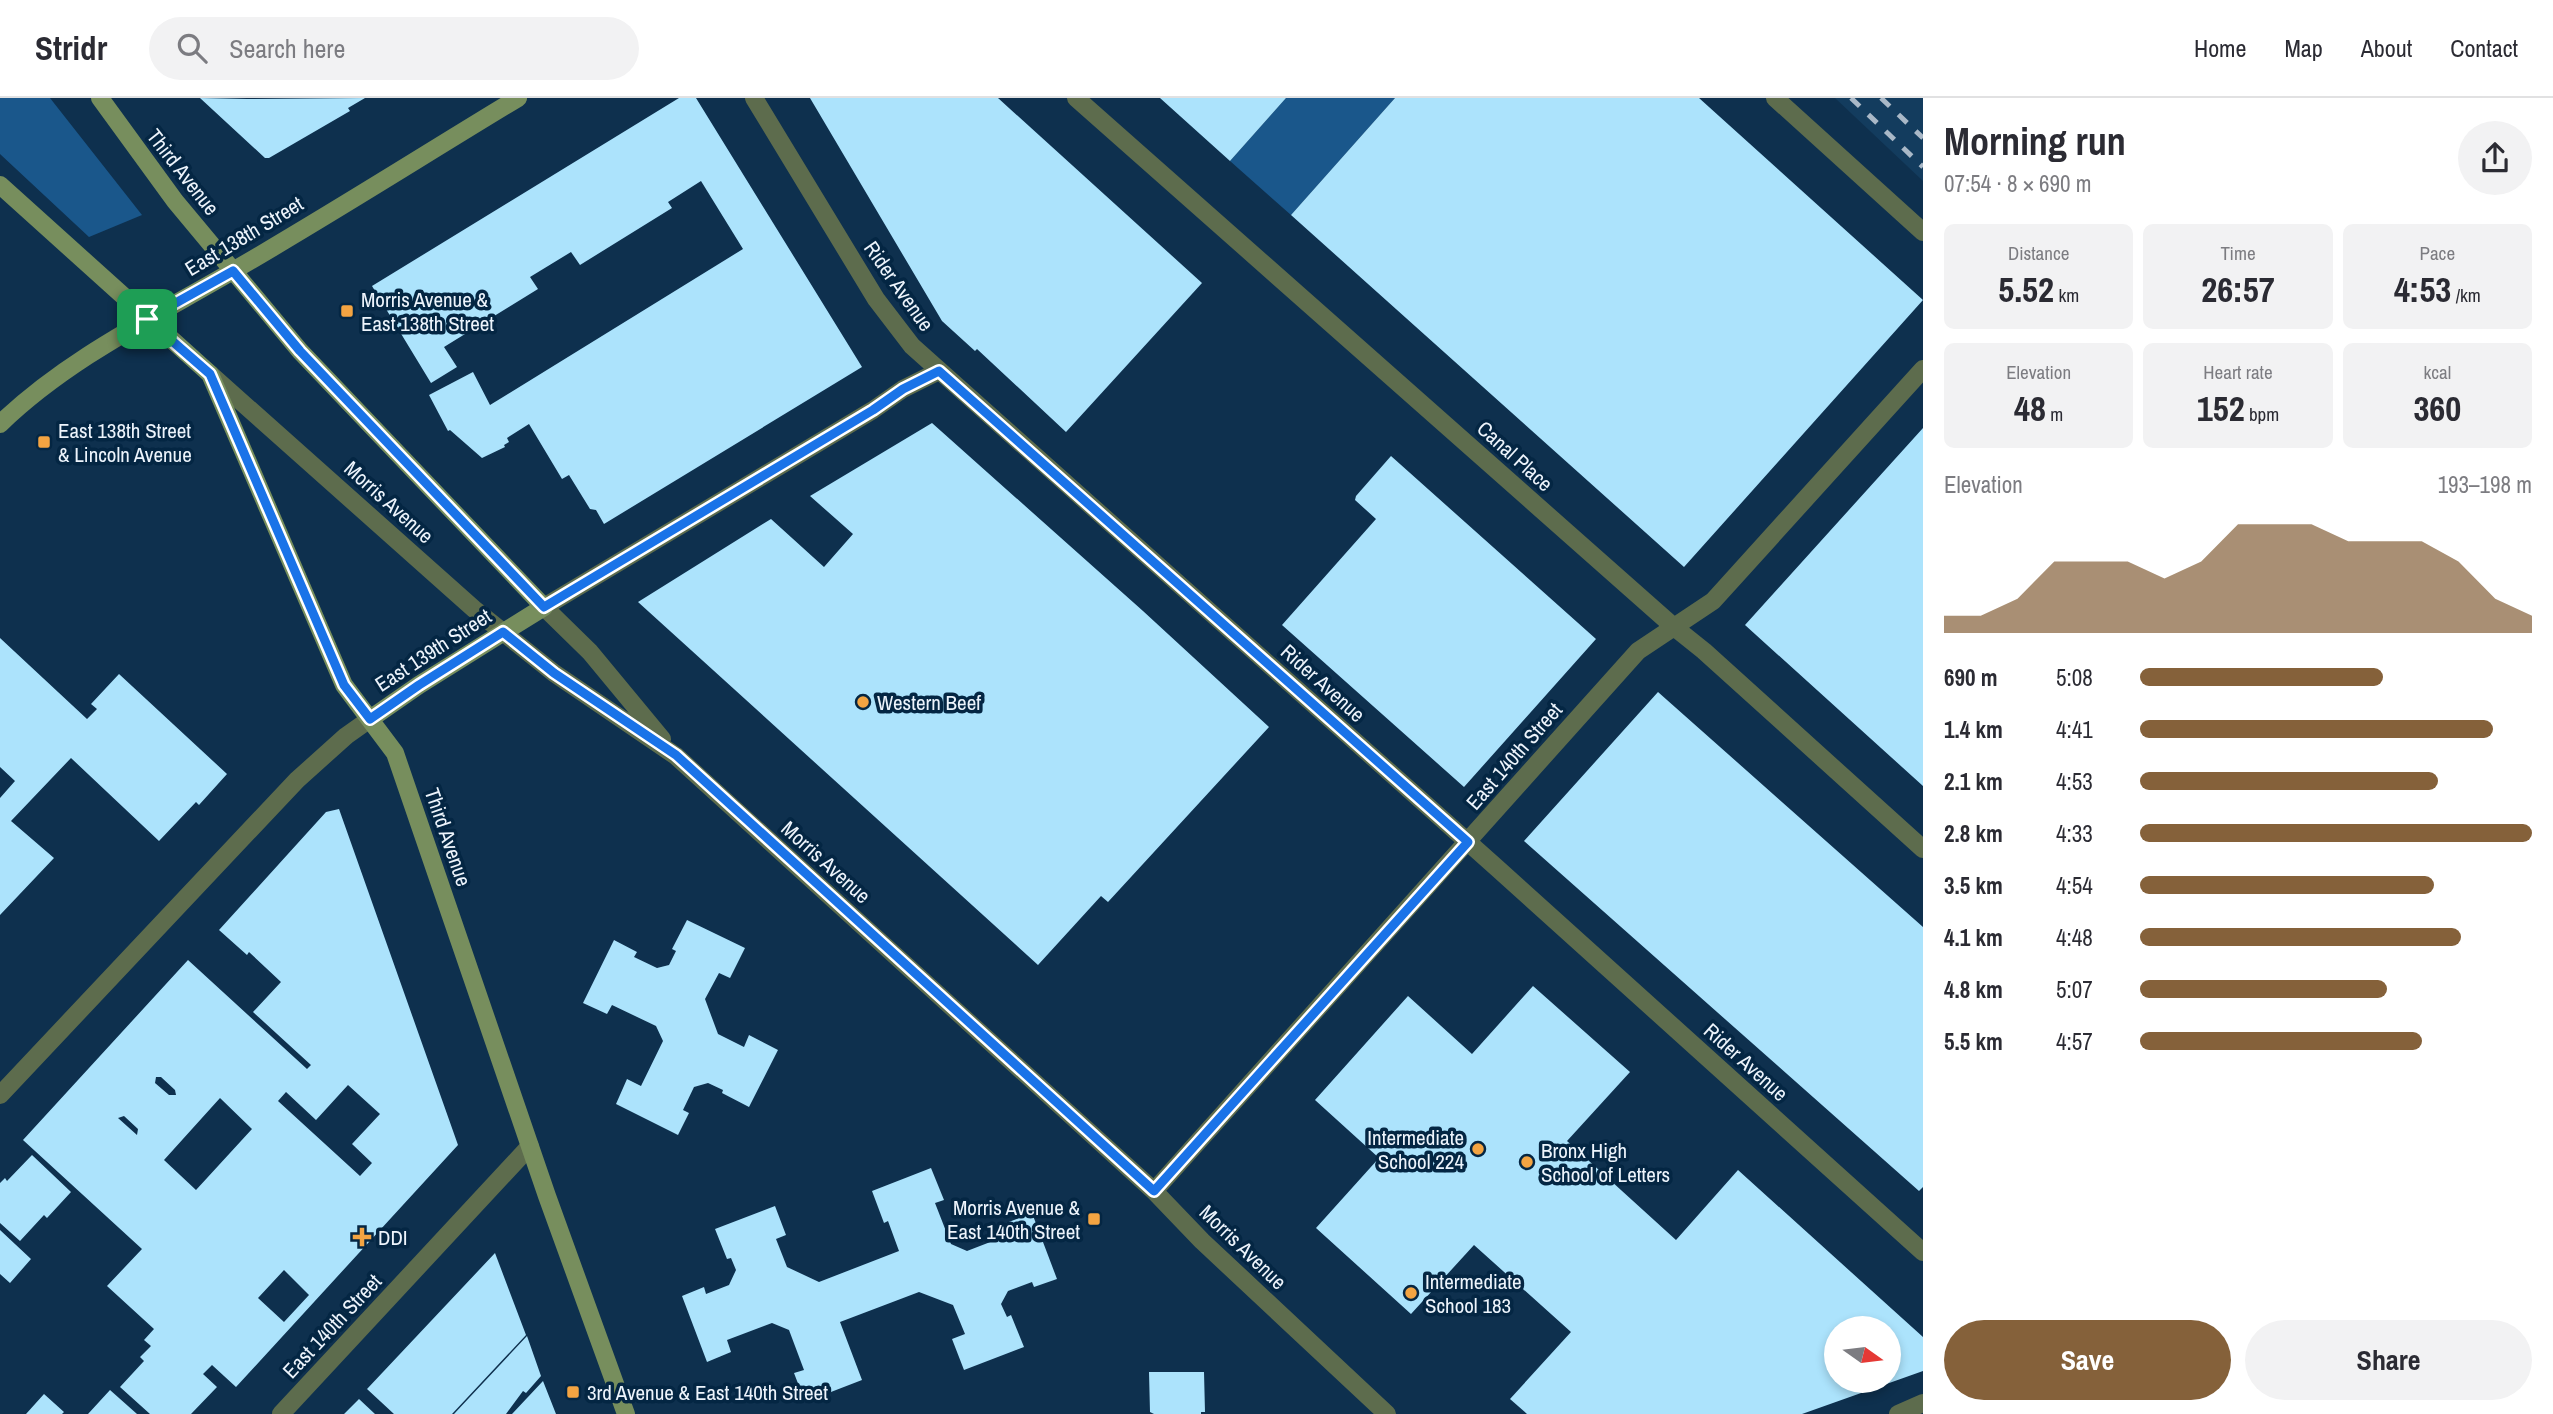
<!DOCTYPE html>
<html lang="en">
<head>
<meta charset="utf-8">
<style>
	:root { --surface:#fff; --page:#f2f2f3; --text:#2b2b33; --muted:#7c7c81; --line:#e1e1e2; --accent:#85613a }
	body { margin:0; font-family:"Archivo Narrow",sans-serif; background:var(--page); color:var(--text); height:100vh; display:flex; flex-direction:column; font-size:26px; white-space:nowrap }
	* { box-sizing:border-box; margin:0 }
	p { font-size:23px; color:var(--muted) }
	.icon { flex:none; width:38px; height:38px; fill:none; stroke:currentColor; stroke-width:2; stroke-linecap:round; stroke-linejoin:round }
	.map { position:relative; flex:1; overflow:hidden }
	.details { display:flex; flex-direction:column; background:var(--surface); width:630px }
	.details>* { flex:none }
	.needle { width:46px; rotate:104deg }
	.fabs { position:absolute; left:1824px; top:1218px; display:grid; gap:14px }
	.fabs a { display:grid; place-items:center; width:77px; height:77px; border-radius:50%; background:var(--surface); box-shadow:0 4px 10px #0003; font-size:35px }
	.pin { position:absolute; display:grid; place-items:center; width:60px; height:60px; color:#fff; margin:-30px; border-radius:14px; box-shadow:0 4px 10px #0006 }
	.round { display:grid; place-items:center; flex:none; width:74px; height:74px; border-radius:37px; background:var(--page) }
	.overview { display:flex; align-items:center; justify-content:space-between; height:119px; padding:0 21px }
	h1 { font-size:38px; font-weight:800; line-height:52px }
	.stats { display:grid; grid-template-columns:repeat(3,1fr); gap:10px; height:119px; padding:7px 21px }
	.stats div { display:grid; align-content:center; border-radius:10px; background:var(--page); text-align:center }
	.stats b { font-size:35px; font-weight:800 }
	.stats small { font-size:19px; font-weight:400 }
	.stats p { font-size:19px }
	.chart { height:196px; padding:14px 21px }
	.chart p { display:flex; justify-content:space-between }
	.chart svg { width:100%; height:126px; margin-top:7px; fill:var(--accent); opacity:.7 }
	.cta { display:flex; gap:14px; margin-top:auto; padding:14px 21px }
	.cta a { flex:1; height:80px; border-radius:42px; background:var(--accent); color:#fff; font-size:28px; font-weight:800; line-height:80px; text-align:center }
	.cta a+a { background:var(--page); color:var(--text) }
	ul { padding:0 21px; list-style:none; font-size:23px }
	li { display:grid; grid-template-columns:112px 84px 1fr; align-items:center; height:52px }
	li i { height:18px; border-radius:9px; background:var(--accent) }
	header { display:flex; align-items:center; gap:42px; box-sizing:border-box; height:98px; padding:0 35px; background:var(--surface); border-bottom:2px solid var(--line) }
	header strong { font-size:33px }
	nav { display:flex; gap:38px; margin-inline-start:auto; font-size:24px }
	.search { width:490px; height:63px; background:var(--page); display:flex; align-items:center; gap:18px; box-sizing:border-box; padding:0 24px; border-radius:38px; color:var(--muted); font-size:26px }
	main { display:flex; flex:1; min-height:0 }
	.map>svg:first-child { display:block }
	.built { fill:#133c5e }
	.green { fill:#1a578b }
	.building { fill:#ace3fc; fill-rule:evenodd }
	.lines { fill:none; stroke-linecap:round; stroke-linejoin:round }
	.service { stroke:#5d6c4d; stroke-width:18 }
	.minor { stroke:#5d6c4d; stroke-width:18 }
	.secondary { stroke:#778e5d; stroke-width:18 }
	.rail { stroke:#a9b8c7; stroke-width:5; stroke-dasharray:12 12; stroke-linecap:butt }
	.route-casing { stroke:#fff; stroke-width:14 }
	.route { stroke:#1a73e8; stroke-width:9 }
	.poi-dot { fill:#f3a442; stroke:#042643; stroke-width:2.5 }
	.labels { text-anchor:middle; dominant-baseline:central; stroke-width:7; stroke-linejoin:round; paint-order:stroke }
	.street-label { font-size:21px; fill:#edf4fc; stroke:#042643 }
	.poi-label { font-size:21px; fill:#edf4fc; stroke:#042643; text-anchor:start }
</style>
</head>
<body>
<header>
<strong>Stridr</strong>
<div class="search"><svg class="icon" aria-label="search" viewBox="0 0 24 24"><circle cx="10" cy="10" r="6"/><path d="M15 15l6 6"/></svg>Search here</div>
<nav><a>Home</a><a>Map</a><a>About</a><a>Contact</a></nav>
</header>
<main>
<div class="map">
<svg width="1923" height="1316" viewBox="0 0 1923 1316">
	<rect width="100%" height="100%" fill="#0e304e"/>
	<!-- built -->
	<path class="built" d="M1835,0H1923V83Z"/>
	<!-- green -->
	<path class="green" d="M0,0H50L142,117L89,139L0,56Z
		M1286,0H1395L1291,117L1230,63Z"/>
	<!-- building -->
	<path class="building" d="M200,0L247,1L365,0L348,10L350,13L269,60H265Z
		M679,0H696L862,269L604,426L596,412L590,411L569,377L562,381L529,326L507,340L509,344L504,347L505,349L482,360L450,332L448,333L429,297L473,274L490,307L743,151L701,83L668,104L672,110L580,167L571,154L530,179L538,191L444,249L457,269L431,285L372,188Z
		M810,0H998L1202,185L1066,334L977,251L975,253L942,223Z
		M1160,0H1286L1230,63Z
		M1395,0H1699L1923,202L1684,469L1291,117Z
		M932,325L1143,513L1269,629L1108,804L1101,798L1038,867L638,504L771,421L824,469L853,436L810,398Z
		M1923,330V688L1745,527Z
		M1391,358L1596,541L1464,689L1282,527L1376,421L1355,402L1356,398Z
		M0,540L87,621L97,611L91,606L119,576L227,676L199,707L196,704L159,743L71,660L11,723L54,760L0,817V700L15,683L0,669Z
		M1658,594L1923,829V1089L1919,1093L1524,743Z
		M339,711L458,1047L236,1289L212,1267L203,1276L217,1289L191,1316H150L120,1289L144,1263L140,1259L151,1248L144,1242L154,1231L107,1188L142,1151L23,1042L188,862L307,971L311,967L253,914L281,884L249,854L247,857L219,832L326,714ZM156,979H161L175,992L176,997H169L155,985ZM348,987L380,1016L352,1046L372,1065L360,1078L278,1003L286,994L316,1022ZM220,1000L252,1031L196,1092L164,1062ZM124,1018L138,1031L137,1037L118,1020ZM284,1172L309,1197L284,1224L258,1200Z
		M687,822L745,850L730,880L719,875L705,901L718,936L744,949L749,937L778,952L749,1009L722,995L723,992L708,985L694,989L683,1012L689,1015L678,1037L616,1006L627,981L641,988L663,943L656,928L612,907L607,916L583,905L614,842L637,854L634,859L657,870L669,867L676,853L672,851Z
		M1533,888L1630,974L1567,1043L1676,1142L1738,1072L1923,1239V1273L1802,1316H1527L1510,1301L1571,1234L1474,1147L1411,1216L1316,1130L1379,1060L1315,1002L1408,898L1472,956ZM1836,1230H1888V1283H1836Z
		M32,1057L71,1094L47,1120L44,1117L20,1143L0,1125V1085L5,1080L7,1083Z
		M931,1070L944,1102L935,1105L951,1146L967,1153L1011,1136L1006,1125L1032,1115L1057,1181L1034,1189L1032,1184L1008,1193L1001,1206L1007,1219L1011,1217L1024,1249L964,1272L952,1241L965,1236L953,1207L919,1194L840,1224L862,1282L805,1304L794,1275L804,1272L789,1232L772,1225L727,1242L731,1254L707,1264L682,1198L704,1189L706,1196L729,1187L736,1172L731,1160L727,1161L715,1131L775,1108L786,1137L776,1141L787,1169L819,1184L899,1153L888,1123L884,1125L872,1093Z
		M0,1132L31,1161L10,1185L0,1176Z
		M495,1155L526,1237L452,1316H394L367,1291Z
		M527,1238L541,1278L526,1295L523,1293L506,1316H454Z
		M1149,1274H1204L1205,1314H1201V1316H1154L1150,1314Z
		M543,1283L556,1316H512Z
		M110,1292L137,1316H88Z
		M44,1296L64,1314L62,1316H26Z
		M359,1301L375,1316H344Z"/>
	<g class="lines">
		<!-- service -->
		<path class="service" d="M1898,1316L1923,1305"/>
		<!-- minor -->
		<path class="minor" d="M754,0L876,201L912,248L1497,770L1923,1154
			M1076,0L1674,529L1704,553L1923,751
			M1775,0L1923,134
			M210,276L474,511L554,575L676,658L1154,1093L1202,1143L1387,1316
			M662,641L590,554L544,509L873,312L903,291L939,273
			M0,997L297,682L346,638L370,621
			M1154,1093L1638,553L1713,503L1923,271
			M281,1316L530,1048"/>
		<!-- secondary -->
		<path class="secondary" d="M100,0L175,103L300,253L544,509L419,587L370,621
			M0,87L210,276L344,587L395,655L547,1098L626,1316
			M0,326C66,262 152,220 231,174C328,118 422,58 518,0"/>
		<!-- rail -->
		<path class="rail" d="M1851,0L1923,69
			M1881,0L1923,40"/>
	</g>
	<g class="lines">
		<!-- route casing -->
		<g class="route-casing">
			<path id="route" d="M233,173L300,253L544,509L873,312L903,291L939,273L1468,744L1154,1093L676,657L554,575L503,534L419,587L370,621L344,587L210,276L147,221Z"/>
		</g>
		<!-- route -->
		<use href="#route" class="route"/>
	</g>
	<!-- markers -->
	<g class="poi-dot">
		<rect x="340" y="206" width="14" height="14" rx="3.5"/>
		<rect x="37" y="337" width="14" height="14" rx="3.5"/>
		<circle cx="863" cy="604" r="7"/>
		<circle cx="1478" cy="1051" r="7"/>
		<circle cx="1527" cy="1064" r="7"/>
		<rect x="1087" y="1114" width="14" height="14" rx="3.5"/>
		<path d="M358.5 1128.5h7v7h7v7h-7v7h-7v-7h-7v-7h7z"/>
		<circle cx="1411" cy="1195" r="7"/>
		<rect x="566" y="1287" width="14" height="14" rx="3.5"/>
	</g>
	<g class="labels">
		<!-- street labels -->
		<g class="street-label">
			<text transform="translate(183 74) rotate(52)">Third Avenue</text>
			<text transform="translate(244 138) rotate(-31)">East 138th Street</text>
			<text transform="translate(899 188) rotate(55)">Rider Avenue</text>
			<text transform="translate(1515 358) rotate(42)">Canal Place</text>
			<text transform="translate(389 404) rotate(42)">Morris Avenue</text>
			<text transform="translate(433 552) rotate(-33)">East 139th Street</text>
			<text transform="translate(1323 585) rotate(42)">Rider Avenue</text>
			<text transform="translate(1514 658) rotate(-49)">East 140th Street</text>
			<text transform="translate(448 739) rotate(71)">Third Avenue</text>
			<text transform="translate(826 764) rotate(42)">Morris Avenue</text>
			<text transform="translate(1746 964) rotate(42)">Rider Avenue</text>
			<text transform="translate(1243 1149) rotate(44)">Morris Avenue</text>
			<text transform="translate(332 1228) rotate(-47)">East 140th Street</text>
		</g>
		<!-- poi labels -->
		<g class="poi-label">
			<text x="361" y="201">Morris Avenue &amp;<tspan x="361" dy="24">East 138th Street</tspan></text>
			<text x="58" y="332">East 138th Street<tspan x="58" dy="24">&amp; Lincoln Avenue</tspan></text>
			<text x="877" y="604">Western Beef</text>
			<text x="1464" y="1039" text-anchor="end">Intermediate<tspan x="1464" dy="24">School 224</tspan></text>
			<text x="1541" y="1052">Bronx High<tspan x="1541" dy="24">School of Letters</tspan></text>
			<text x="1080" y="1109" text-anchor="end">Morris Avenue &amp;<tspan x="1080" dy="24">East 140th Street</tspan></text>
			<text x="378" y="1139">DDI</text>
			<text x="1425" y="1183">Intermediate<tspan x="1425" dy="24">School 183</tspan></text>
			<text x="587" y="1294">3rd Avenue &amp; East 140th Street</text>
		</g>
	</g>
</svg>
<div class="fabs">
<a><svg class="needle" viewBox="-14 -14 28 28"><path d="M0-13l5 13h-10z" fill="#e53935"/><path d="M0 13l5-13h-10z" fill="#7c7c81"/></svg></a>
</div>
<div class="pin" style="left:147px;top:221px;background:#1e9e55"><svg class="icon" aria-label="arrive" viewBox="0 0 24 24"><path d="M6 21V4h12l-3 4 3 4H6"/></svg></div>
</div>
<section class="details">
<div class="overview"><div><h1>Morning run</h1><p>07:54 · 8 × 690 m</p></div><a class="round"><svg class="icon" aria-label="share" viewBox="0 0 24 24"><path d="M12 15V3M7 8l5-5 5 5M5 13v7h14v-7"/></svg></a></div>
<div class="stats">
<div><p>Distance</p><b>5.52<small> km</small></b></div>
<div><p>Time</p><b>26:57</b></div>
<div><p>Pace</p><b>4:53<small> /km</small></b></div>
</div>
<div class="stats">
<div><p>Elevation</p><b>48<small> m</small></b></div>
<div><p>Heart rate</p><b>152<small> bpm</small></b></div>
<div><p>kcal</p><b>360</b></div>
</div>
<div class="chart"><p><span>Elevation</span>193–198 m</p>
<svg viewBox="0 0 160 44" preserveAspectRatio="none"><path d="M0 44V38L10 38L20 32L30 19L40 19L50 19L60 25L70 19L80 6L90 6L100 6L110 12L120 12L130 12L140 19L150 32L160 38V44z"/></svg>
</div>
<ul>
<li><b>690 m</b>5:08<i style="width:62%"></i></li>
<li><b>1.4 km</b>4:41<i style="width:90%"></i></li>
<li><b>2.1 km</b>4:53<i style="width:76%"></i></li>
<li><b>2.8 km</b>4:33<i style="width:100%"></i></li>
<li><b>3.5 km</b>4:54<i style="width:75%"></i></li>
<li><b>4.1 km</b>4:48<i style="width:82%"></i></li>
<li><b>4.8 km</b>5:07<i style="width:63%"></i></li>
<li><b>5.5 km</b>4:57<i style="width:72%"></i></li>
</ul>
<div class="cta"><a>Save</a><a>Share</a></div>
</section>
</main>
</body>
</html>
